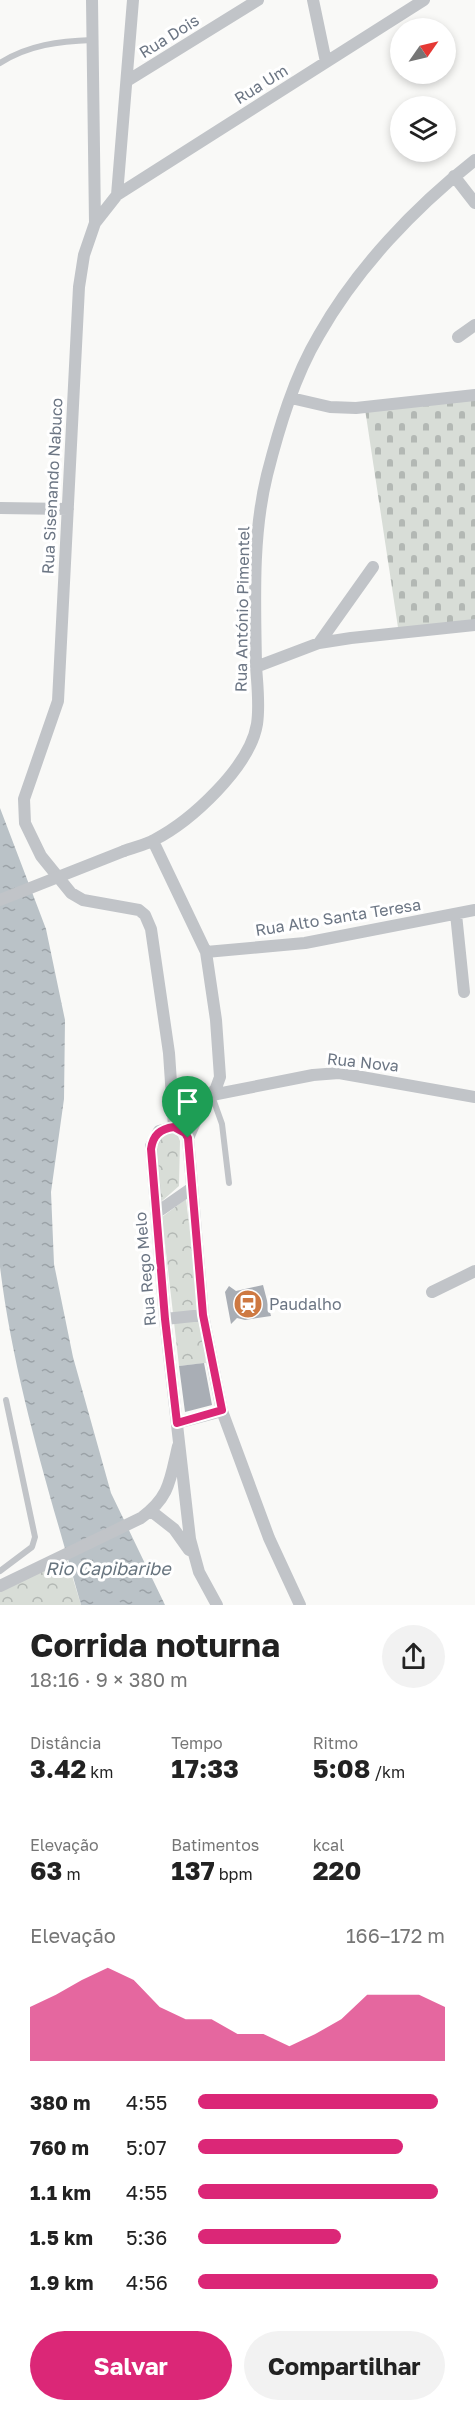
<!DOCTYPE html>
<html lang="pt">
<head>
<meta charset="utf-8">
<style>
	:root { --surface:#fff; --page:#f2f2f2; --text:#222; --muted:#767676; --accent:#db2777 }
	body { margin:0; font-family:"Golos Text",sans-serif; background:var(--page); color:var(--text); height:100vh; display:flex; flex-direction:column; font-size:22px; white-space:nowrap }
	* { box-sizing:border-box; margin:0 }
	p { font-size:20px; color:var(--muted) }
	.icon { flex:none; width:33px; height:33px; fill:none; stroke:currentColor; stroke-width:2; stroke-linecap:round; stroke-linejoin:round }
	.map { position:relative; height:1605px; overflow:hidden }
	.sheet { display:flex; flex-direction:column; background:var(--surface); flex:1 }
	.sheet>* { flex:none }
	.needle { width:39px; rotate:56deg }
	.controls { position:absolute; left:390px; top:18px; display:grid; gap:12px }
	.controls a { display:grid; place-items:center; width:66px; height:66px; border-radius:50%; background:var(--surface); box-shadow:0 3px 9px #0003; font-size:30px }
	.pin { position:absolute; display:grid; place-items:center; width:51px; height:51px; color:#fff; margin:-62px -26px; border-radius:50% 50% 50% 0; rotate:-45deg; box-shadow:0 0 6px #0007 }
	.pin .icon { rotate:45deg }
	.round { display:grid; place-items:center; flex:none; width:63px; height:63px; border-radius:32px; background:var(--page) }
	.head { display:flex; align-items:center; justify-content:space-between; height:102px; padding:0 30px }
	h1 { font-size:33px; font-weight:700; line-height:45px }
	.metrics { display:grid; grid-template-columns:repeat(3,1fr); gap:9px; height:102px; padding:6px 30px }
	.metrics div { display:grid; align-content:center }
	.metrics b { font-size:26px; font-weight:700 }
	.metrics small { font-size:16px; font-weight:400 }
	.metrics p { font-size:16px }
	.chart { height:168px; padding:12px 30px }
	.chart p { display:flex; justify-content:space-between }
	.chart svg { width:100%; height:108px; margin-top:6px; fill:var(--accent); opacity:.7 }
	.action { display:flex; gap:12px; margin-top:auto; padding:12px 30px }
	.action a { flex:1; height:69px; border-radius:36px; background:var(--accent); color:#fff; font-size:24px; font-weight:700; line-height:69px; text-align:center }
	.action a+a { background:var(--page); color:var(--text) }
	ul { padding:0 30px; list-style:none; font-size:20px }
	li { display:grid; grid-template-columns:96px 72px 1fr; align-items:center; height:45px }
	li i { height:15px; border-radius:8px; background:var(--accent) }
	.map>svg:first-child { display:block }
	.cemetery { fill:url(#cemetery-stones) }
	.park { fill:url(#park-crowns) }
	.water { fill:url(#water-ripples) }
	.building { fill:#a9aeb5 }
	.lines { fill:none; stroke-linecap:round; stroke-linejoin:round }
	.lane { stroke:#c1c4c8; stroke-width:6 }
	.street { stroke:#c1c4c8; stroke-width:12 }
	.street-bridge { stroke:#c1c4c8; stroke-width:12 }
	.route-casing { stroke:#fff; stroke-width:12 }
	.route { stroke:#db2777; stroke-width:8 }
	.labels { text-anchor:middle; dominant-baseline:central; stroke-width:6; stroke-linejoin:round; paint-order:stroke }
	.street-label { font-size:16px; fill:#6c7684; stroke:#fff }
	.poi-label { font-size:16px; fill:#6c7684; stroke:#fff; text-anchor:start }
	.water-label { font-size:18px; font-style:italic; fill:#68757f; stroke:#fff }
</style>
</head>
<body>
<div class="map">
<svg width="475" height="1605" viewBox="0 0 475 1605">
	<defs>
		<pattern id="cemetery-stones" width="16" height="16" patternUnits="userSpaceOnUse" patternTransform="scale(1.5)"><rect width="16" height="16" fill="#d8ddd7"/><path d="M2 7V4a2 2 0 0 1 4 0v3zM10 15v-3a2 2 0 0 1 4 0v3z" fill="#b3b8b4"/></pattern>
		<pattern id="park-crowns" width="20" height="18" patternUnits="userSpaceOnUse" patternTransform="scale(1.5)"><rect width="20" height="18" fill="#d8ddd7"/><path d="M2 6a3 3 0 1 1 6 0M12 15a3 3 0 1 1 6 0" fill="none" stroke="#b3b8b4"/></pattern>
		<pattern id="water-ripples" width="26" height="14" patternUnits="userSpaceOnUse" patternTransform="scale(1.5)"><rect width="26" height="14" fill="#bac2c7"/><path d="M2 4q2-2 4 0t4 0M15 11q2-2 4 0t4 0" fill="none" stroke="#9ba2a7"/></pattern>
	</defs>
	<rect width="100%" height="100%" fill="#f9f9f7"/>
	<!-- cemetery -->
	<path class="cemetery" d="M475,397V625L399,634L365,409Z"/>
	<!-- park -->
	<path class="park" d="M171,1132L178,1136L180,1141L179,1186L162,1201L158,1197L151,1147L158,1139Z
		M186,1199L206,1363L179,1366L162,1217Z
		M66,1556L81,1605H0V1585Z"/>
	<!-- water -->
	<path class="water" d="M0,808L46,929L65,1020L64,1099L51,1192L54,1264L73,1357L111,1493L165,1605H81C50,1494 14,1382 0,1267Z"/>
	<!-- building -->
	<path class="building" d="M263,1285L271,1316L245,1320L237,1318L231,1324L225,1292L229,1286L236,1291Z
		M204,1363L212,1405L185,1412L179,1366Z"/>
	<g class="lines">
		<!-- lane -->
		<path class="lane" d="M0,63C28,45 60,41 92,40
			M212,1096L222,1124L229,1183
			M0,1571L32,1547L35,1537L6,1400"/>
		<!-- street -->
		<path class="street" d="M92,0L95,223
			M133,0L117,195L95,223L84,255L79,287L58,701L24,799L25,823L41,856L71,893L83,900L139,910L145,915L151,929L169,1053L174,1127L159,1131L151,1146L165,1319L190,1539L199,1572L217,1605
			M313,0L326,62
			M127,81L258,0
			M454,176L475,203
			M117,195L424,0
			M458,337L475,325
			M291,398L330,407L356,408L475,395
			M0,508L68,509
			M319,643L373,567
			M256,667L319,643L351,638L475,625
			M153,841L206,952L216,1020L220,1077L216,1088L200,1111L188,1138L203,1315L222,1411L269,1538L300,1605
			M124,851C134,847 145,845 154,840C191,821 250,767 257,724C260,704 257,684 256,665C255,602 252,536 267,475C279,428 294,377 319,335C357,268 415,207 475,160
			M456,914L464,992
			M206,952L305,943L475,910
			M212,1095L313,1075L339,1073L475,1097
			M156,1213L192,1188
			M432,1292L475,1271
			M165,1319L203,1315
			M177,1423L222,1411
			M151,1511L174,1529L189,1550
			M0,1586L141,1518C170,1497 170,1480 178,1446"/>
		<!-- street-bridge -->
		<path class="street-bridge" d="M0,900L124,851"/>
	</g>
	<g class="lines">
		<!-- route casing -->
		<g class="route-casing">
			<path id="route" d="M174,1127L185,1133L188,1138L203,1315L222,1410L177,1423L165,1319L151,1149C153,1135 160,1129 174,1127Z"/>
		</g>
		<!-- route -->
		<use href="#route" class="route"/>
	</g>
	<!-- icons -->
	<defs>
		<g id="station-disc" transform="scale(1.5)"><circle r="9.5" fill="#ce7942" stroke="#fff"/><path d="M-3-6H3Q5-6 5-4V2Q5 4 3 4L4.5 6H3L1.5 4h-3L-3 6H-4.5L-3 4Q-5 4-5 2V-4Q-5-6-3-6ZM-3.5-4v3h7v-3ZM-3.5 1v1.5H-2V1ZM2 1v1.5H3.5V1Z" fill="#fff"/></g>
	</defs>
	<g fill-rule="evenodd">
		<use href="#station-disc" x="248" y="1304"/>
	</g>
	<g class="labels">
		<!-- street labels -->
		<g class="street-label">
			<text transform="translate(169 36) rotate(-32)">Rua Dois</text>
			<text transform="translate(261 84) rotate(-32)">Rua Um</text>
			<text transform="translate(52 486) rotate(-87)">Rua Sisenando Nabuco</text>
			<text transform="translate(242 609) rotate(-89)">Rua António Pimentel</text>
			<text transform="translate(338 917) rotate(-9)">Rua Alto Santa Teresa</text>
			<text transform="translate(363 1062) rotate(6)">Rua Nova</text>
			<text transform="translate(145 1269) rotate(-95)">Rua Rego Melo</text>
		</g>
		<!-- poi labels -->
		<g class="poi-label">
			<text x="269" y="1304">Paudalho</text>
		</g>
		<!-- water labels -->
		<g class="water-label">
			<text x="108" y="1568">Rio Capibaribe</text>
		</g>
	</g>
</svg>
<div class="controls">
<a><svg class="needle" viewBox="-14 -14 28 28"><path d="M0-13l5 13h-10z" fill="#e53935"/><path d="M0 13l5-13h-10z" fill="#767676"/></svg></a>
<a><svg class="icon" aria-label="layers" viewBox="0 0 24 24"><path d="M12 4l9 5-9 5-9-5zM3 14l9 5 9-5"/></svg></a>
</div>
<div class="pin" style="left:188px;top:1138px;background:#1e9e55"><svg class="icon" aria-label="arrive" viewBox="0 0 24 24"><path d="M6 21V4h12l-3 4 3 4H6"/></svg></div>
</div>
<section class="sheet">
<div class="head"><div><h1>Corrida noturna</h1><p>18:16 · 9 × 380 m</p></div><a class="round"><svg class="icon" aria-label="share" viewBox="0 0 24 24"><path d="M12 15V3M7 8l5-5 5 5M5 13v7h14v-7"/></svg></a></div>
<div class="metrics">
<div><p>Distância</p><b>3.42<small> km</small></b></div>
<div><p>Tempo</p><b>17:33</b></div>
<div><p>Ritmo</p><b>5:08<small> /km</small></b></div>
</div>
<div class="metrics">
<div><p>Elevação</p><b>63<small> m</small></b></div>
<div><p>Batimentos</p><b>137<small> bpm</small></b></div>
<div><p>kcal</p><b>220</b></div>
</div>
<div class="chart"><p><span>Elevação</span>166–172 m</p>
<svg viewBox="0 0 160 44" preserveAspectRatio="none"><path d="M0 44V22L10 17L20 11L30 6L40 11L50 22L60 27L70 27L80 33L90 33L100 38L110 33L120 27L130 17L140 17L150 17L160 22V44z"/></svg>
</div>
<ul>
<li><b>380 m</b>4:55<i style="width:97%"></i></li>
<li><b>760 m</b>5:07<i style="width:83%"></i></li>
<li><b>1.1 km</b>4:55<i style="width:97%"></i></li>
<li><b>1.5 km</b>5:36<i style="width:58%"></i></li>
<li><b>1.9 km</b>4:56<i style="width:97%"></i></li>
</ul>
<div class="action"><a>Salvar</a><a>Compartilhar</a></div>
</section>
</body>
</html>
